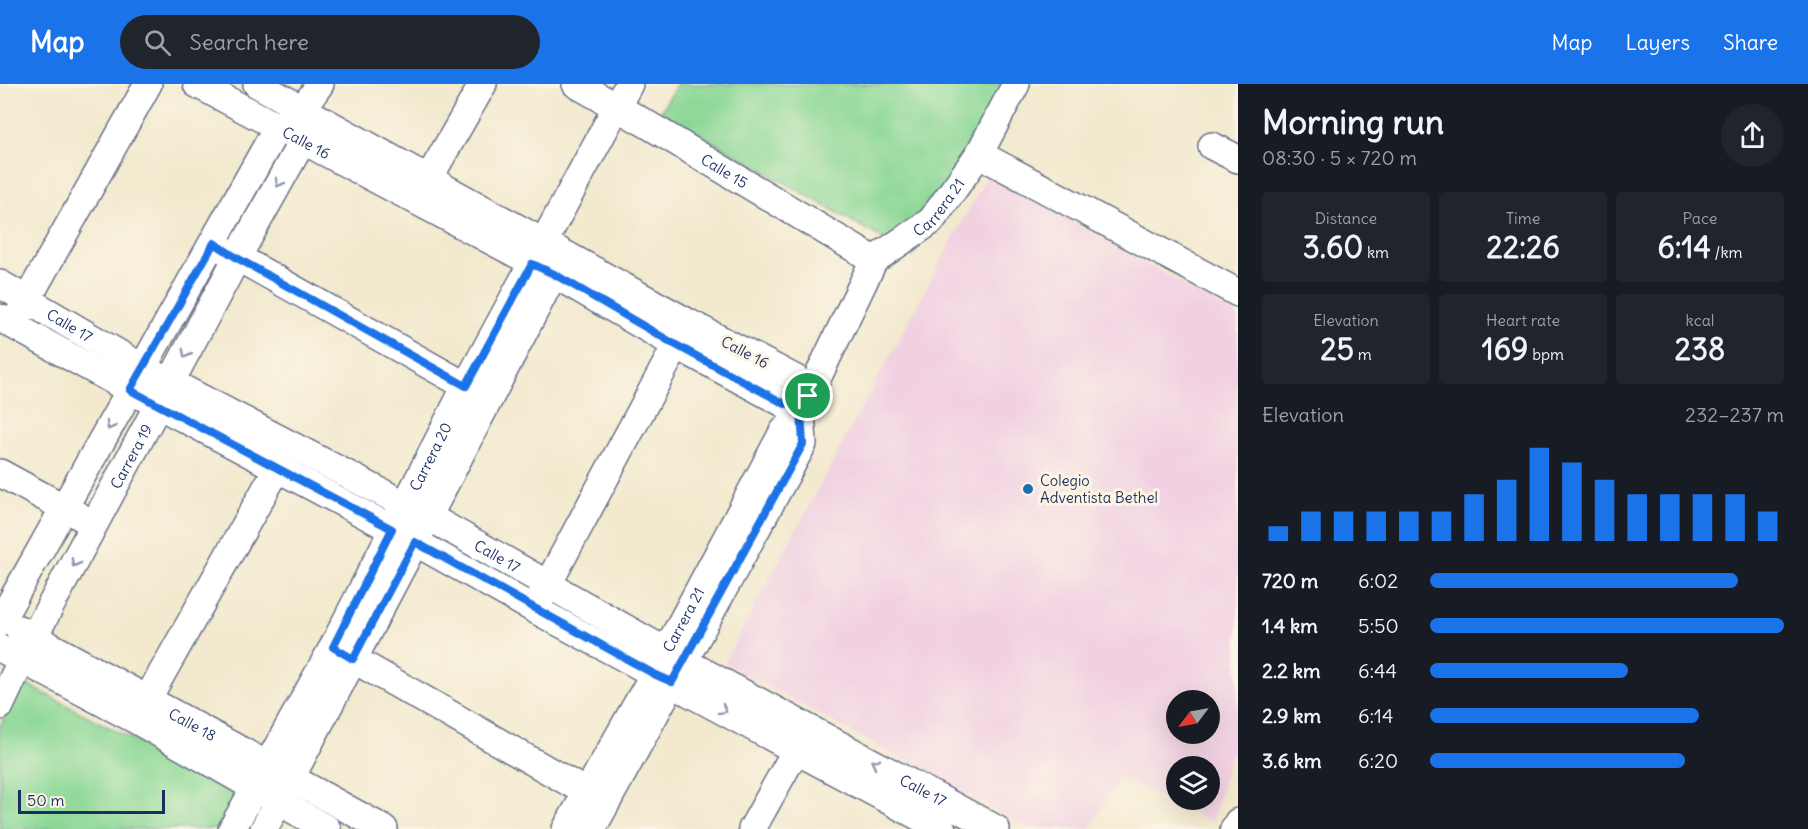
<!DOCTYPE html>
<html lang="en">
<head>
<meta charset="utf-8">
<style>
	:root { --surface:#171b24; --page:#20242c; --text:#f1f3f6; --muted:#9ea1a6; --accent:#1a73e8 }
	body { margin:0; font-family:Delius,sans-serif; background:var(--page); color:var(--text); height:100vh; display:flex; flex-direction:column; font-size:22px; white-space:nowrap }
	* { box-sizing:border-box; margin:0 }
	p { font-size:20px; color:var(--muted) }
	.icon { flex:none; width:33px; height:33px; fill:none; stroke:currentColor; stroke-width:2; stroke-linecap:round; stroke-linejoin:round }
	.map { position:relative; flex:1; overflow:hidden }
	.details { display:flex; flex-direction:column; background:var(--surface); width:570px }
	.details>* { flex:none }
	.needle { width:39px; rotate:238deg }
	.buttons { position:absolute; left:1166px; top:606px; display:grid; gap:12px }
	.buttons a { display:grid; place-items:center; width:54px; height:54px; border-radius:50%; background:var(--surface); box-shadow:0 6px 24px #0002; font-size:30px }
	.scale { position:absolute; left:18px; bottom:15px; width:147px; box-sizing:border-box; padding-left:6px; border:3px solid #1b2f5e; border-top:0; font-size:16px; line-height:21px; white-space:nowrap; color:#1b2f5e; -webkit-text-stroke:4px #fcf5e5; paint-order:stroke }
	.pin { position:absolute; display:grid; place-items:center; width:51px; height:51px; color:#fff; margin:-26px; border:3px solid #fff; border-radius:50%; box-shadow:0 2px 6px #0007 }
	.round { display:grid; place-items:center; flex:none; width:63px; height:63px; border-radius:32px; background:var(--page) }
	.headline { display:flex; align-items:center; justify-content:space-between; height:102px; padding:0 24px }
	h1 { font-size:33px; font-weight:700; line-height:45px }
	.metrics { display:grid; grid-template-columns:repeat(3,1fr); gap:9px; height:102px; padding:6px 24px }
	.metrics div { display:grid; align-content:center; border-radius:6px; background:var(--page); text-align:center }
	.metrics b { font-size:30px; font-weight:700 }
	.metrics small { font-size:16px; font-weight:400 }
	.metrics p { font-size:16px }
	.chart { height:168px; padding:12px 24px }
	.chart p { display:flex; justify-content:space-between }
	.chart svg { width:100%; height:108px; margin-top:6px; stroke:var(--accent); stroke-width:6 }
	ul { padding:0 24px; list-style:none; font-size:20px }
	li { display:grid; grid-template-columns:96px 72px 1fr; align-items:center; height:45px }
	li i { height:15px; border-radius:8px; background:var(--accent) }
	header { display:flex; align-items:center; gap:36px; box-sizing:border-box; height:84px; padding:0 30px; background:var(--accent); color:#fff }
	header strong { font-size:28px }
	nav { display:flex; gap:33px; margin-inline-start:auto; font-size:21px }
	.search { width:420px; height:54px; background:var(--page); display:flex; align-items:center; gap:15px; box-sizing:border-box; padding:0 21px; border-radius:33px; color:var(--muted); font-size:22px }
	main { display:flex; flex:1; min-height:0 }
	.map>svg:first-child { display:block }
	.built { fill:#f1d0e2; fill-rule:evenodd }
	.green { fill:#8ad795; stroke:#52837a; stroke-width:1.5 }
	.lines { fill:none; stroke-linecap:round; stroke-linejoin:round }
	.minor-casing { stroke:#667085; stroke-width:30 }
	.minor { stroke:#fff; stroke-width:27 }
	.oneway { stroke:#8d97ae }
	.route-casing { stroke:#fff; stroke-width:12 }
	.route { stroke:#1a73e8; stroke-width:8 }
	.poi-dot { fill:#1f6fb2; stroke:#fcf5e5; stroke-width:2 }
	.labels { text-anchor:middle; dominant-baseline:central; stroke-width:6; stroke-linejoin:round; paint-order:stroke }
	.street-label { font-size:15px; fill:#1b2f5e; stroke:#fcf5e5 }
	.poi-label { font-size:15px; fill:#1b2f5e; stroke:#fcf5e5; text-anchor:start }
</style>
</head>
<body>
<header>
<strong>Map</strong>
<div class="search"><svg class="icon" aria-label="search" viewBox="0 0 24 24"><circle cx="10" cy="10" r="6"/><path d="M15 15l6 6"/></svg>Search here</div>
<nav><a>Map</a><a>Layers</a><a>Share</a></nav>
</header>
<main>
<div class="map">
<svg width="1238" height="745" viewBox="0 0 1238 745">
	<rect width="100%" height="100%" fill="#fcf5e5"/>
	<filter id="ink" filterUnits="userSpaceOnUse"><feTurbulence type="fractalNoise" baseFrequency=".0167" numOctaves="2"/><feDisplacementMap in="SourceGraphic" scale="12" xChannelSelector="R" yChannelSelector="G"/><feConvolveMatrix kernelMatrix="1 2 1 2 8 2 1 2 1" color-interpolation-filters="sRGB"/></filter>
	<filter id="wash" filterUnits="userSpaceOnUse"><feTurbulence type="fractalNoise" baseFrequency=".008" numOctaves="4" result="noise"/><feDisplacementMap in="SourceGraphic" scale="24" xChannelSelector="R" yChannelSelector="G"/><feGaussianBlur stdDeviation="1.35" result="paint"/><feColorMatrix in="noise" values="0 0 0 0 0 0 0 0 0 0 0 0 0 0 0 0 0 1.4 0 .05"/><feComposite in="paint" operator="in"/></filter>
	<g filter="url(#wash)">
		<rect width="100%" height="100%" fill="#f2e9ce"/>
		<!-- built -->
		<path class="built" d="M989,88L1238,232V643L1212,738L1119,693L1090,745H1030L724,579ZM1176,616H1209V650H1176ZM1176,682H1209V716H1176Z"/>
		<!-- green -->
		<path class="green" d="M677,0H1003L913,172L661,28Z
			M22,598L241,712L223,745H0V642Z"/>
	</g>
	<g filter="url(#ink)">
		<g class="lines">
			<!-- minor casing -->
			<g class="minor-casing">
				<g id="minor">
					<path id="s1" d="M197,0L554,190L676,261L785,320L808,312L796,295L689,239L257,0"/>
					<path id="s2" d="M576,0L645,39L874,176"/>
					<path d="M1212,62L1238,75"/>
					<path d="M979,70L1238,209"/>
					<path d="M429,94L483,0"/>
					<path d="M221,164L466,302"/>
					<path id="s3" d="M0,200L143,284L429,433L683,577L996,745"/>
					<path d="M18,232L148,0"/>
					<path d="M0,234L130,306L392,445L534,525L942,745"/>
					<path d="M0,389L81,433"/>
					<path d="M540,515L685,245"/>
					<path d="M0,538L278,42L303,25L320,0"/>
					<path id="s4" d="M19,545L384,745"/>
					<path d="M0,564L136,636L327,745"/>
					<path d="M339,567L600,716"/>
					<path id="s5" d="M0,622L22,575L237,174L303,56V39"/>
					<path d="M139,630L277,385"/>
					<path id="s6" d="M232,745L333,563L466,302L629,0"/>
					<path d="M264,745L415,458L562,174"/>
					<path id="s7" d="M566,745L654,590L783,348L801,328"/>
					<path id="s8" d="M592,745L803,360L801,328L874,176L931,137L979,70L1016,0"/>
					<path d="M752,745L796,666"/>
					<path d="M1234,745L1238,738"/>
				</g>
			</g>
			<!-- minor -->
			<use href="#minor" class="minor"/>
		</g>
		<!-- one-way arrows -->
		<defs><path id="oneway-chevron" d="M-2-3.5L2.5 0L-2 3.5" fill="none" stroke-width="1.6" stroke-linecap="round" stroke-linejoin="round" transform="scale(1.5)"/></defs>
		<g class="oneway">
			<use href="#oneway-chevron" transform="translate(279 99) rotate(119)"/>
			<use href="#oneway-chevron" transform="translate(186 270) rotate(118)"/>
			<use href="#oneway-chevron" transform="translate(110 342) rotate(119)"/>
			<use href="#oneway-chevron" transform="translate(75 479) rotate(118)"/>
			<use href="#oneway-chevron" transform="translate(723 626) rotate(29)"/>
			<use href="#oneway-chevron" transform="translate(875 679) rotate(-152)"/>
		</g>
	</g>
	<g class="lines" filter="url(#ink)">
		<!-- route casing -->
		<g class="route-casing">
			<path id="route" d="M214,159L237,174L466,302L532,180L554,190L676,261L785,320L808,312L801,328L803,360L672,598L654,590L415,458L353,575L333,563L392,445L130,306Z"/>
		</g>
		<!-- route -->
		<use href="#route" class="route"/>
	</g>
	<!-- markers -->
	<circle class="poi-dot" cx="1028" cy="405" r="6"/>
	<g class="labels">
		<!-- street labels -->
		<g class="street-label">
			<text stroke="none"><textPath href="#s1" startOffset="124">Calle 16</textPath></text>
			<text stroke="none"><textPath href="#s2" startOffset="172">Calle 15</textPath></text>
			<text stroke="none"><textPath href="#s8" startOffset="724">Carrera 21</textPath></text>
			<text stroke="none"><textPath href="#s3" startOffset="81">Calle 17</textPath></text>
			<text transform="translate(745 268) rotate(28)">Calle 16</text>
			<text stroke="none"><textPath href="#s5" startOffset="282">Carrera 19</textPath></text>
			<text stroke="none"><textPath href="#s6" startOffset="422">Carrera 20</textPath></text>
			<text stroke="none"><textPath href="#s3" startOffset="567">Calle 17</textPath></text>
			<text stroke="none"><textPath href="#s7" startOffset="240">Carrera 21</textPath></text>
			<text stroke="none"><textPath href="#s4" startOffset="198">Calle 18</textPath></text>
			<text stroke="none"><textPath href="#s3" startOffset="1053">Calle 17</textPath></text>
		</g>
		<!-- poi labels -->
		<g class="poi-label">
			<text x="1040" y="396">Colegio<tspan x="1040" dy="17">Adventista Bethel</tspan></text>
		</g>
	</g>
</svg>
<div class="buttons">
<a><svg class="needle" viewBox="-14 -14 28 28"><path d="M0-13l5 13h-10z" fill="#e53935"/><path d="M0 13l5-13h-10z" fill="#9ea1a6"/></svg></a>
<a><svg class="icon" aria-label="layers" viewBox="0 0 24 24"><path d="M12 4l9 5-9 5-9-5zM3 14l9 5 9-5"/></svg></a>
</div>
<div class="scale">50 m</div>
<div class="pin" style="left:808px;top:312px;background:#1e9e55"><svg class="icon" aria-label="arrive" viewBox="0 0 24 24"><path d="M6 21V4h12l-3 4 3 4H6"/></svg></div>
</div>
<section class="details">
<div class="headline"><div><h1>Morning run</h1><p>08:30 · 5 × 720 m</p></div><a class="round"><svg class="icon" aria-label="share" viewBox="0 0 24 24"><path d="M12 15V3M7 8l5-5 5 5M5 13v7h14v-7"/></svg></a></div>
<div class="metrics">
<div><p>Distance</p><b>3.60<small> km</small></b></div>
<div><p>Time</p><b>22:26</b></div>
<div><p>Pace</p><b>6:14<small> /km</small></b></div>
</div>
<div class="metrics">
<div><p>Elevation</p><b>25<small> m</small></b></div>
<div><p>Heart rate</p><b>169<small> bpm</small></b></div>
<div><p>kcal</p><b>238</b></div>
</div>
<div class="chart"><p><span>Elevation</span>232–237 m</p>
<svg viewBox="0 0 160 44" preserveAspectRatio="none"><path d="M5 44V38M15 44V32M25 44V32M35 44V32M45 44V32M55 44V32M65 44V25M75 44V19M85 44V6M95 44V12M105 44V19M115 44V25M125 44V25M135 44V25M145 44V25M155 44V32"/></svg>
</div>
<ul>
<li><b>720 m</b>6:02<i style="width:87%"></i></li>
<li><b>1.4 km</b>5:50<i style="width:100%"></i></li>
<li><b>2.2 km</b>6:44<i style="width:56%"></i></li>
<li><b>2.9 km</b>6:14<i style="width:76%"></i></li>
<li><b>3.6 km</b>6:20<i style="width:72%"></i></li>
</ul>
</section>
</main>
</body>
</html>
